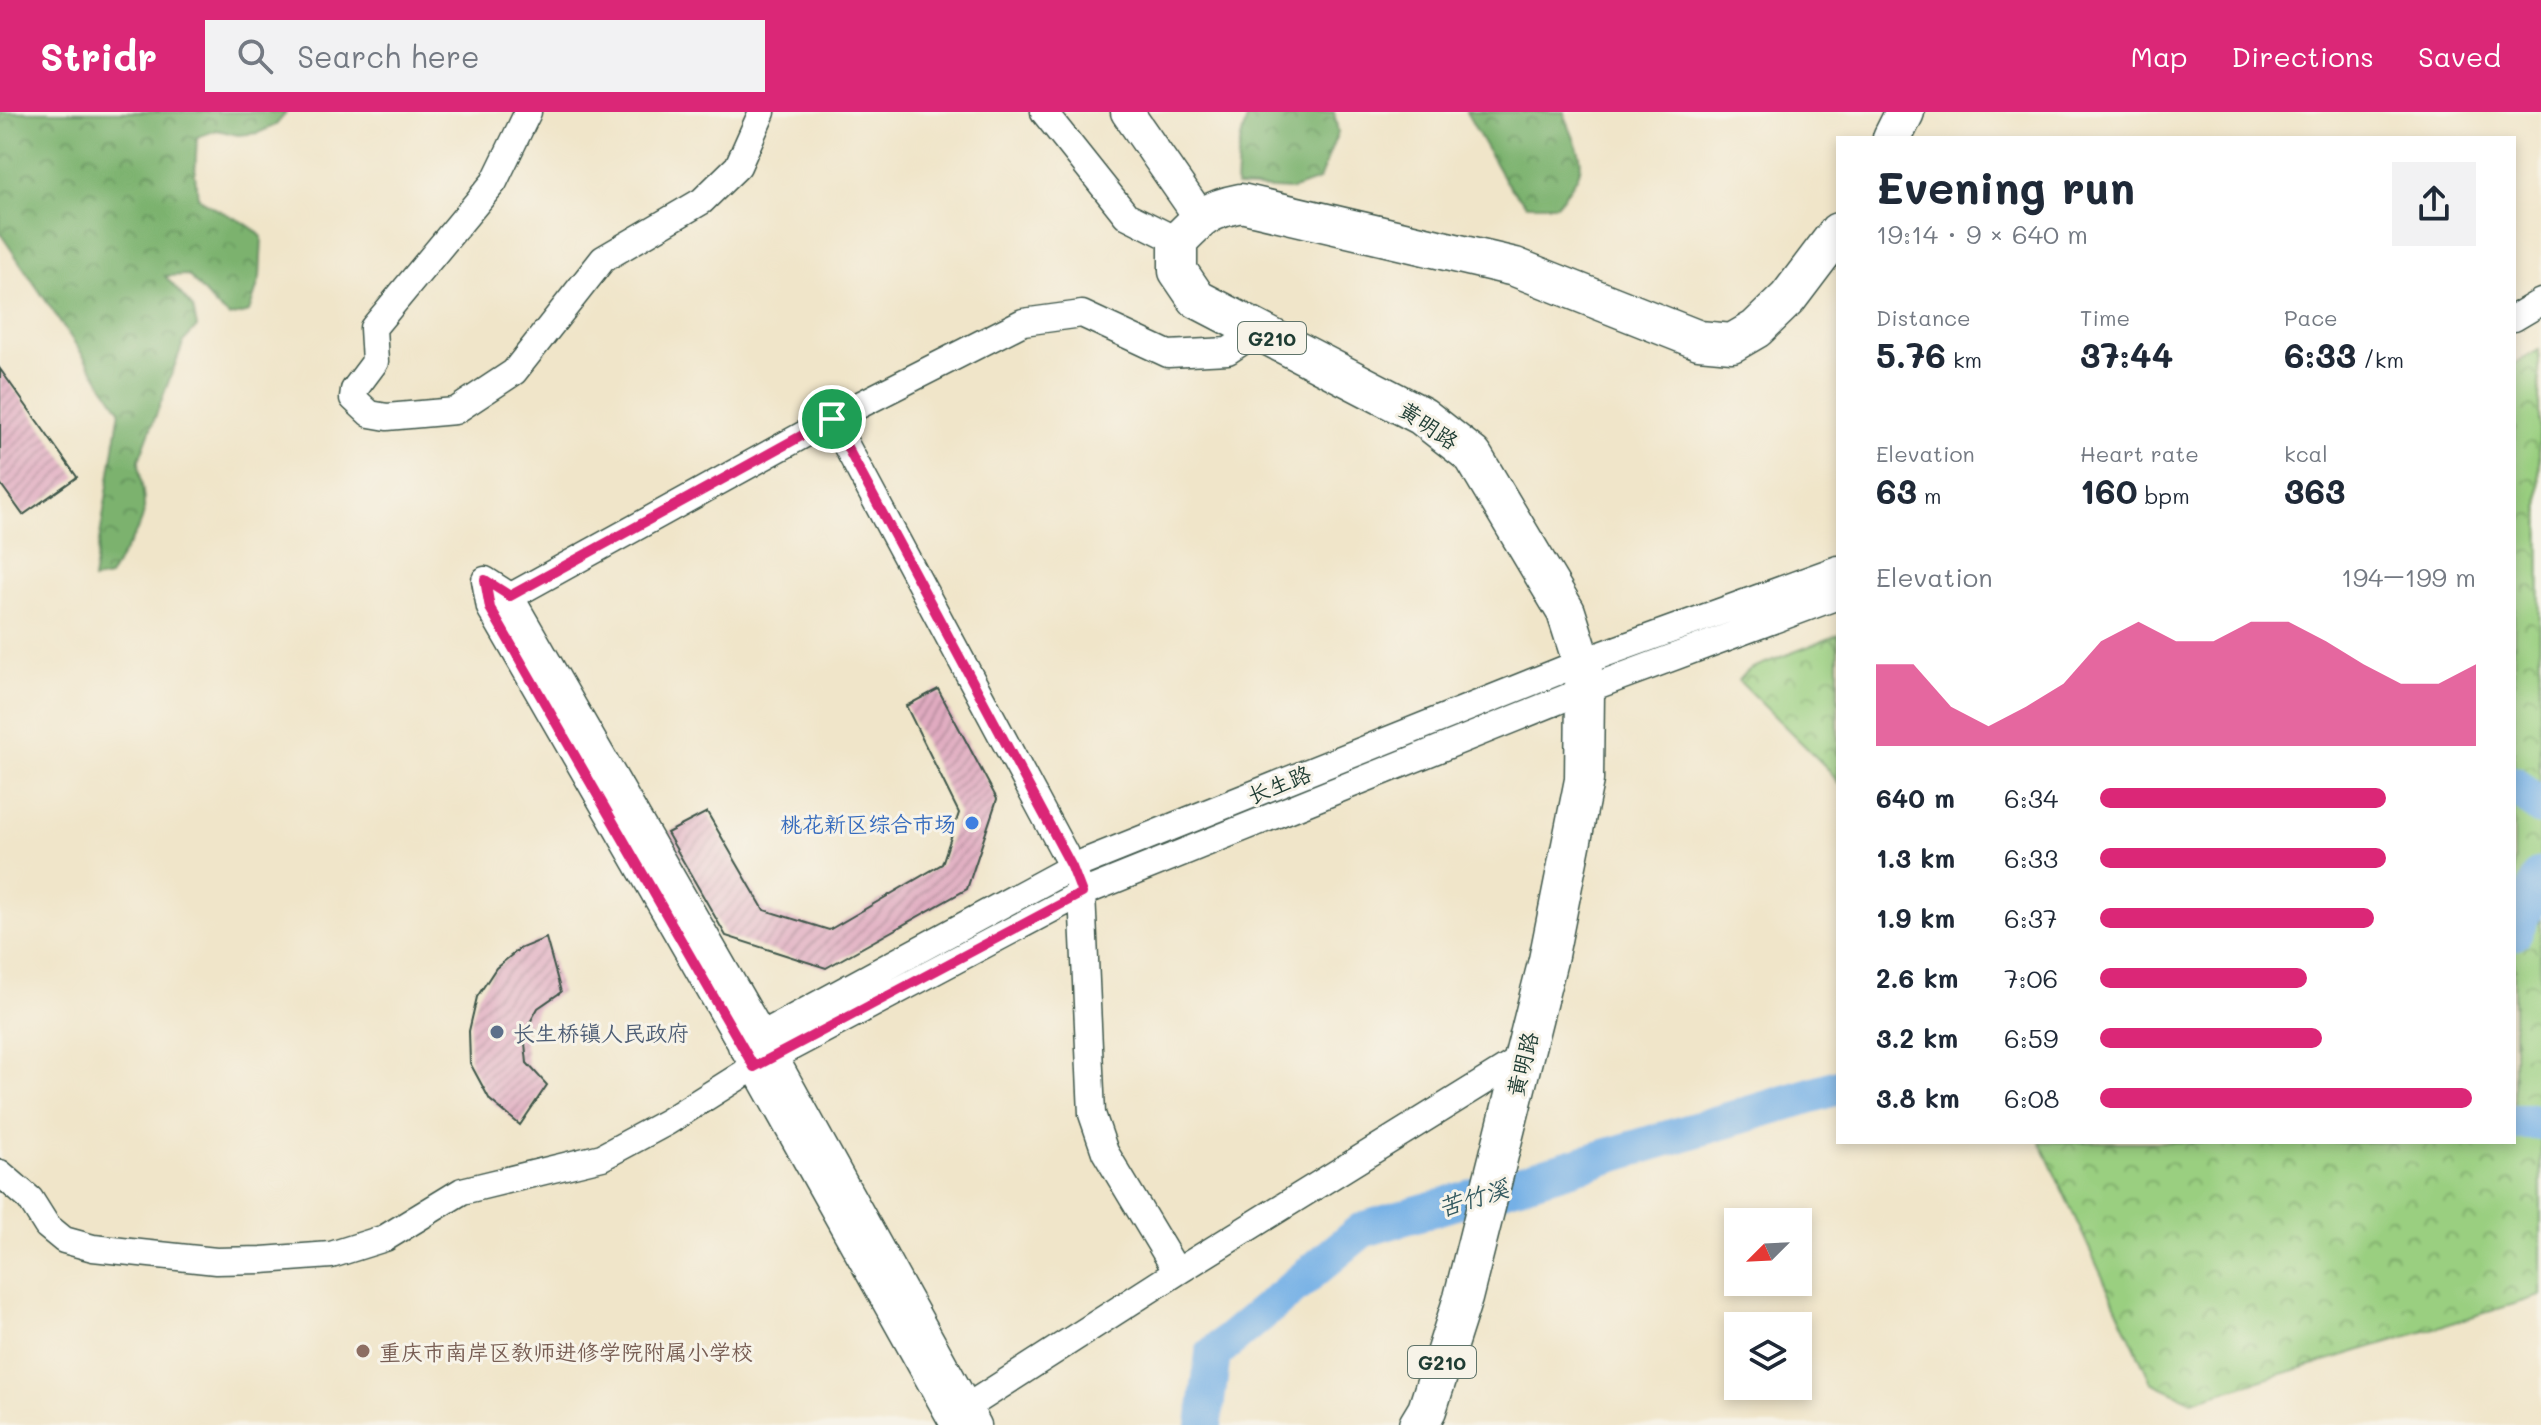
<!DOCTYPE html>
<html lang="en">
<head>
<meta charset="utf-8">
<style>
	:root { --surface:#fff; --page:#f2f2f3; --text:#1f2937; --muted:#747a83; --accent:#db2777 }
	body { margin:0; font-family:Mali,"LXGW WenKai TC",sans-serif; background:var(--page); color:var(--text); height:100vh; display:flex; flex-direction:column; font-size:30px; white-space:nowrap }
	* { box-sizing:border-box; margin:0 }
	p { font-size:26px; color:var(--muted) }
	.icon { flex:none; width:44px; height:44px; fill:none; stroke:currentColor; stroke-width:2; stroke-linecap:round; stroke-linejoin:round }
	.map { position:relative; flex:1; overflow:hidden }
	.panel { position:absolute; left:1836px; top:24px; width:680px; height:1008px; display:flex; flex-direction:column; background:var(--surface); border-radius:0px; box-shadow:0 4px 12px #0003 }
	.panel>* { flex:none }
	.needle { width:52px; rotate:246deg }
	.buttons { position:absolute; left:1724px; top:1096px; display:grid; gap:16px }
	.buttons a { display:grid; place-items:center; width:88px; height:88px; border-radius:0px; background:var(--surface); box-shadow:0 4px 12px #0003; font-size:40px }
	.pin { position:absolute; display:grid; place-items:center; width:68px; height:68px; color:#fff; margin:-34px; border:4px solid #fff; border-radius:50%; box-shadow:0 2px 8px #0007 }
	.round { display:grid; place-items:center; flex:none; width:84px; height:84px; border-radius:0px; background:var(--page) }
	.head { display:flex; align-items:center; justify-content:space-between; height:136px; padding:0 40px }
	h1 { font-size:44px; font-weight:700; line-height:60px }
	.figures { display:grid; grid-template-columns:repeat(3,1fr); gap:12px; height:136px; padding:8px 40px }
	.figures div { display:grid; align-content:center }
	.figures b { font-size:34px; font-weight:700 }
	.figures small { font-size:22px; font-weight:400 }
	.figures p { font-size:22px }
	.chart { height:224px; padding:16px 40px }
	.chart p { display:flex; justify-content:space-between }
	.chart svg { width:100%; height:144px; margin-top:8px; fill:var(--accent); opacity:.7 }
	ul { padding:0 40px; list-style:none; font-size:26px }
	li { display:grid; grid-template-columns:128px 96px 1fr; align-items:center; height:60px }
	li i { height:20px; border-radius:10px; background:var(--accent) }
	header { display:flex; align-items:center; gap:48px; box-sizing:border-box; height:112px; padding:0 40px; background:var(--accent); color:#fff }
	header strong { font-size:38px }
	nav { display:flex; gap:44px; margin-inline-start:auto; font-size:28px }
	.search { width:560px; height:72px; background:var(--page); display:flex; align-items:center; gap:20px; box-sizing:border-box; padding:0 28px; border-radius:0px; color:var(--muted); font-size:30px }
	.map>svg:first-child { display:block }
	.forest { fill:url(#forest-crowns); stroke:#4d7851; stroke-width:2 }
	.park { fill:url(#park-crowns); stroke:#5c865a; stroke-width:2 }
	.lines { fill:none; stroke-linecap:round; stroke-linejoin:round }
	.river { stroke:#75b0e6; stroke-width:36 }
	.building { fill:url(#building-hatch) }
	.minor-casing { stroke:#3e564a; stroke-width:29 }
	.major-casing { stroke:#3e564a; stroke-width:35 }
	.highway-casing { stroke:#3e564a; stroke-width:41 }
	.minor { stroke:#fff; stroke-width:26 }
	.major { stroke:#fff; stroke-width:32 }
	.highway { stroke:#fff; stroke-width:38 }
	.route-casing { stroke:#fff; stroke-width:16 }
	.route { stroke:#db2777; stroke-width:10 }
	.shop-dot { fill:#3f7fe0; stroke:#f7f3e8; stroke-width:3 }
	.service-dot { fill:#5c6f8a; stroke:#f7f3e8; stroke-width:3 }
	.education-dot { fill:#8d6e63; stroke:#f7f3e8; stroke-width:3 }
	.labels { text-anchor:middle; dominant-baseline:central; stroke-width:6; stroke-linejoin:round; paint-order:stroke }
	.shield { fill:#f7f3e8; stroke:#60746a; stroke-width:2 }
	.shield-label { font-size:20px; font-weight:bold; fill:#1f3d34 }
	.street-label { font-size:22px; fill:#1f3d34; stroke:#f7f3e8 }
	.shop-label { font-size:22px; fill:#366cbe; stroke:#f7f3e8; text-anchor:end }
	.service-label { font-size:22px; fill:#4e5e75; stroke:#f7f3e8; text-anchor:start }
	.education-label { font-size:22px; fill:#785e54; stroke:#f7f3e8; text-anchor:start }
	.water-label { font-size:24px; font-style:italic; fill:#345a60; stroke:#f7f3e8 }
</style>
</head>
<body>
<header>
<strong>Stridr</strong>
<div class="search"><svg class="icon" aria-label="search" viewBox="0 0 24 24"><circle cx="10" cy="10" r="6"/><path d="M15 15l6 6"/></svg>Search here</div>
<nav><a>Map</a><a>Directions</a><a>Saved</a></nav>
</header>
<div class="map">
<svg width="2541" height="1313" viewBox="0 0 2541 1313">
	<defs>
		<pattern id="forest-crowns" width="20" height="18" patternUnits="userSpaceOnUse" patternTransform="scale(2)"><rect width="20" height="18" fill="#7bb26e"/><path d="M2 6a3 3 0 1 1 6 0M12 15a3 3 0 1 1 6 0" fill="none" stroke="#64925b"/></pattern>
		<pattern id="park-crowns" width="20" height="18" patternUnits="userSpaceOnUse" patternTransform="scale(2)"><rect width="20" height="18" fill="#9acf80"/><path d="M2 6a3 3 0 1 1 6 0M12 15a3 3 0 1 1 6 0" fill="none" stroke="#7da96a"/></pattern>
		<pattern id="building-hatch" width="6" height="6" patternUnits="userSpaceOnUse" patternTransform="scale(2)"><rect width="6" height="6" fill="#e0aac0"/><path d="M-1 1l2-2M0 6l6-6M5 7l2-2" fill="none" stroke="#b58c9d"/></pattern>
	</defs>
	<rect width="100%" height="100%" fill="#f7f3e8"/>
	<filter id="ink" filterUnits="userSpaceOnUse"><feTurbulence type="fractalNoise" baseFrequency=".0125" numOctaves="2"/><feDisplacementMap in="SourceGraphic" scale="16" xChannelSelector="R" yChannelSelector="G"/><feConvolveMatrix kernelMatrix="1 2 1 2 8 2 1 2 1" color-interpolation-filters="sRGB"/></filter>
	<filter id="wash" filterUnits="userSpaceOnUse"><feTurbulence type="fractalNoise" baseFrequency=".006" numOctaves="4" result="noise"/><feDisplacementMap in="SourceGraphic" scale="32" xChannelSelector="R" yChannelSelector="G"/><feGaussianBlur stdDeviation="1.8" result="paint"/><feColorMatrix in="noise" values="0 0 0 0 0 0 0 0 0 0 0 0 0 0 0 0 0 1.4 0 .05"/><feComposite in="paint" operator="in"/></filter>
	<g filter="url(#wash)">
		<rect width="100%" height="100%" fill="#f0e5c9"/>
		<!-- forest -->
		<path class="forest" d="M0,0H287L276,13L258,21L238,23L217,18L197,25L195,63L198,85C218,102 245,106 262,125L260,166L249,200L230,205L215,193L188,163L165,164L193,196L197,215L184,229L139,348C139,365 145,380 144,398C143,416 118,447 109,465L93,468L120,298L0,121Z
			M1250,0H1334L1338,20L1319,68L1291,78L1236,75C1237,50 1239,23 1250,0Z
			M1466,0H1564C1580,49 1595,50 1556,93H1526L1505,69Z"/>
		<!-- park -->
		<path class="park" d="M2539,238L2541,1184L2192,1289L2151,1270L2040,1030H2514V252Z
			M1838,523V671L1829,658L1738,568L1750,557Z"/>
		<g class="lines">
			<!-- river -->
			<path class="river" d="M2514,672L2541,696
				M2514,821L2541,763
				M2514,1010H2541
				M1204,1313L1213,1242L1362,1118L1838,975"/>
		</g>
		<g id="blocks">
			<!-- building -->
			<path class="building" d="M0,257L77,365L23,403L0,371Z
				M938,577L997,687L967,777L826,856L726,824L667,721L707,700L764,798L829,818L942,752L959,701L906,594Z
				M546,826L561,880L538,896L524,921L527,951L547,973L520,1013L490,988L470,951L469,919L477,885L496,856L519,837Z"/>
		</g>
	</g>
	<g filter="url(#ink)">
		<use href="#blocks" fill-opacity="0" stroke="#3e564a" stroke-width="2"/>
		<g class="lines">
			<!-- minor casing -->
			<g class="minor-casing">
				<path id="minor" d="M528,0L494,70L373,216L375,250L354,278L353,286L370,302L387,305L455,299L514,260L603,147L702,89L738,54L762,0
					M1044,0L1126,103L1178,129
					M2514,206L2541,190
					M832,307L1072,755L1082,781L1092,1002L1105,1040L1177,1160
					M485,468L510,484L762,922L978,1313
					M485,468L490,496L754,955L954,1313
					M497,492L832,307L1023,210L1082,202L1168,242L1228,239L1258,219
					M741,934L1072,755L1582,550L1838,457
					M0,1061L30,1087L47,1114L64,1128L93,1136L216,1149L262,1148L331,1143L385,1126L462,1079L602,1045L667,1010L754,955L1082,781L1585,578L1838,484
					M953,1304L1177,1160L1524,945"/>
			</g>
			<!-- major casing -->
			<g class="major-casing">
				<path id="major" d="M1127,0L1200,105"/>
			</g>
			<!-- highway casing -->
			<g class="highway-casing">
				<path id="highway" d="M1892,26L1905,0
					M1418,1313L1427,1298L1463,1186L1548,848L1584,668L1585,578L1582,550L1566,500L1473,344L1422,304L1197,187L1178,159V129C1200,106 1209,97 1241,91L1515,155L1699,228L1732,231L1756,217L1788,186L1838,120"/>
			</g>
			<!-- minor -->
			<use href="#minor" class="minor"/>
			<!-- major -->
			<use href="#major" class="major"/>
			<!-- highway -->
			<use href="#highway" class="highway"/>
		</g>
	</g>
	<g class="lines" filter="url(#ink)">
		<!-- route casing -->
		<g class="route-casing">
			<path id="route" d="M832,307L1072,755L1082,781L754,955L490,496L485,468L510,484Z"/>
		</g>
		<!-- route -->
		<use href="#route" class="route"/>
	</g>
	<!-- markers -->
	<circle class="shop-dot" cx="972" cy="711" r="8"/>
	<circle class="service-dot" cx="497" cy="920" r="8"/>
	<circle class="education-dot" cx="363" cy="1239" r="8"/>
	<g class="labels">
		<!-- shield labels -->
		<g class="shield">
			<rect x="1238" y="210" width="68" height="32" rx="6"/>
			<rect x="1408" y="1234" width="68" height="32" rx="6"/>
		</g>
		<g class="shield-label">
			<text x="1272" y="226">G210</text>
			<text x="1442" y="1250">G210</text>
		</g>
		<!-- street labels -->
		<g class="street-label">
			<text transform="translate(1429 313) rotate(34)">黄明路</text>
			<text transform="translate(1279 672) rotate(-22)">长生路</text>
			<text transform="translate(1522 952) rotate(-76)">黄明路</text>
		</g>
		<!-- shop labels -->
		<g class="shop-label">
			<text x="956" y="711">桃花新区综合市场</text>
		</g>
		<!-- service labels -->
		<g class="service-label">
			<text x="513" y="920">长生桥镇人民政府</text>
		</g>
		<!-- education labels -->
		<g class="education-label">
			<text x="379" y="1239">重庆市南岸区教师进修学院附属小学校</text>
		</g>
		<!-- water labels -->
		<g class="water-label">
			<text transform="translate(1473 1085) rotate(-17)">苦竹溪</text>
		</g>
	</g>
</svg>
<div class="buttons">
<a><svg class="needle" viewBox="-14 -14 28 28"><path d="M0-13l5 13h-10z" fill="#e53935"/><path d="M0 13l5-13h-10z" fill="#747a83"/></svg></a>
<a><svg class="icon" aria-label="layers" viewBox="0 0 24 24"><path d="M12 4l9 5-9 5-9-5zM3 14l9 5 9-5"/></svg></a>
</div>
<div class="pin" style="left:832px;top:307px;background:#1e9e55"><svg class="icon" aria-label="arrive" viewBox="0 0 24 24"><path d="M6 21V4h12l-3 4 3 4H6"/></svg></div>
<section class="panel">
<div class="head"><div><h1>Evening run</h1><p>19:14 · 9 × 640 m</p></div><a class="round"><svg class="icon" aria-label="share" viewBox="0 0 24 24"><path d="M12 15V3M7 8l5-5 5 5M5 13v7h14v-7"/></svg></a></div>
<div class="figures">
<div><p>Distance</p><b>5.76<small> km</small></b></div>
<div><p>Time</p><b>37:44</b></div>
<div><p>Pace</p><b>6:33<small> /km</small></b></div>
</div>
<div class="figures">
<div><p>Elevation</p><b>63<small> m</small></b></div>
<div><p>Heart rate</p><b>160<small> bpm</small></b></div>
<div><p>kcal</p><b>363</b></div>
</div>
<div class="chart"><p><span>Elevation</span>194–199 m</p>
<svg viewBox="0 0 160 44" preserveAspectRatio="none"><path d="M0 44V19L10 19L20 32L30 38L40 32L50 25L60 12L70 6L80 12L90 12L100 6L110 6L120 12L130 19L140 25L150 25L160 19V44z"/></svg>
</div>
<ul>
<li><b>640 m</b>6:34<i style="width:76%"></i></li>
<li><b>1.3 km</b>6:33<i style="width:76%"></i></li>
<li><b>1.9 km</b>6:37<i style="width:73%"></i></li>
<li><b>2.6 km</b>7:06<i style="width:55%"></i></li>
<li><b>3.2 km</b>6:59<i style="width:59%"></i></li>
<li><b>3.8 km</b>6:08<i style="width:99%"></i></li>
</ul>
</section>
</div>
</body>
</html>
